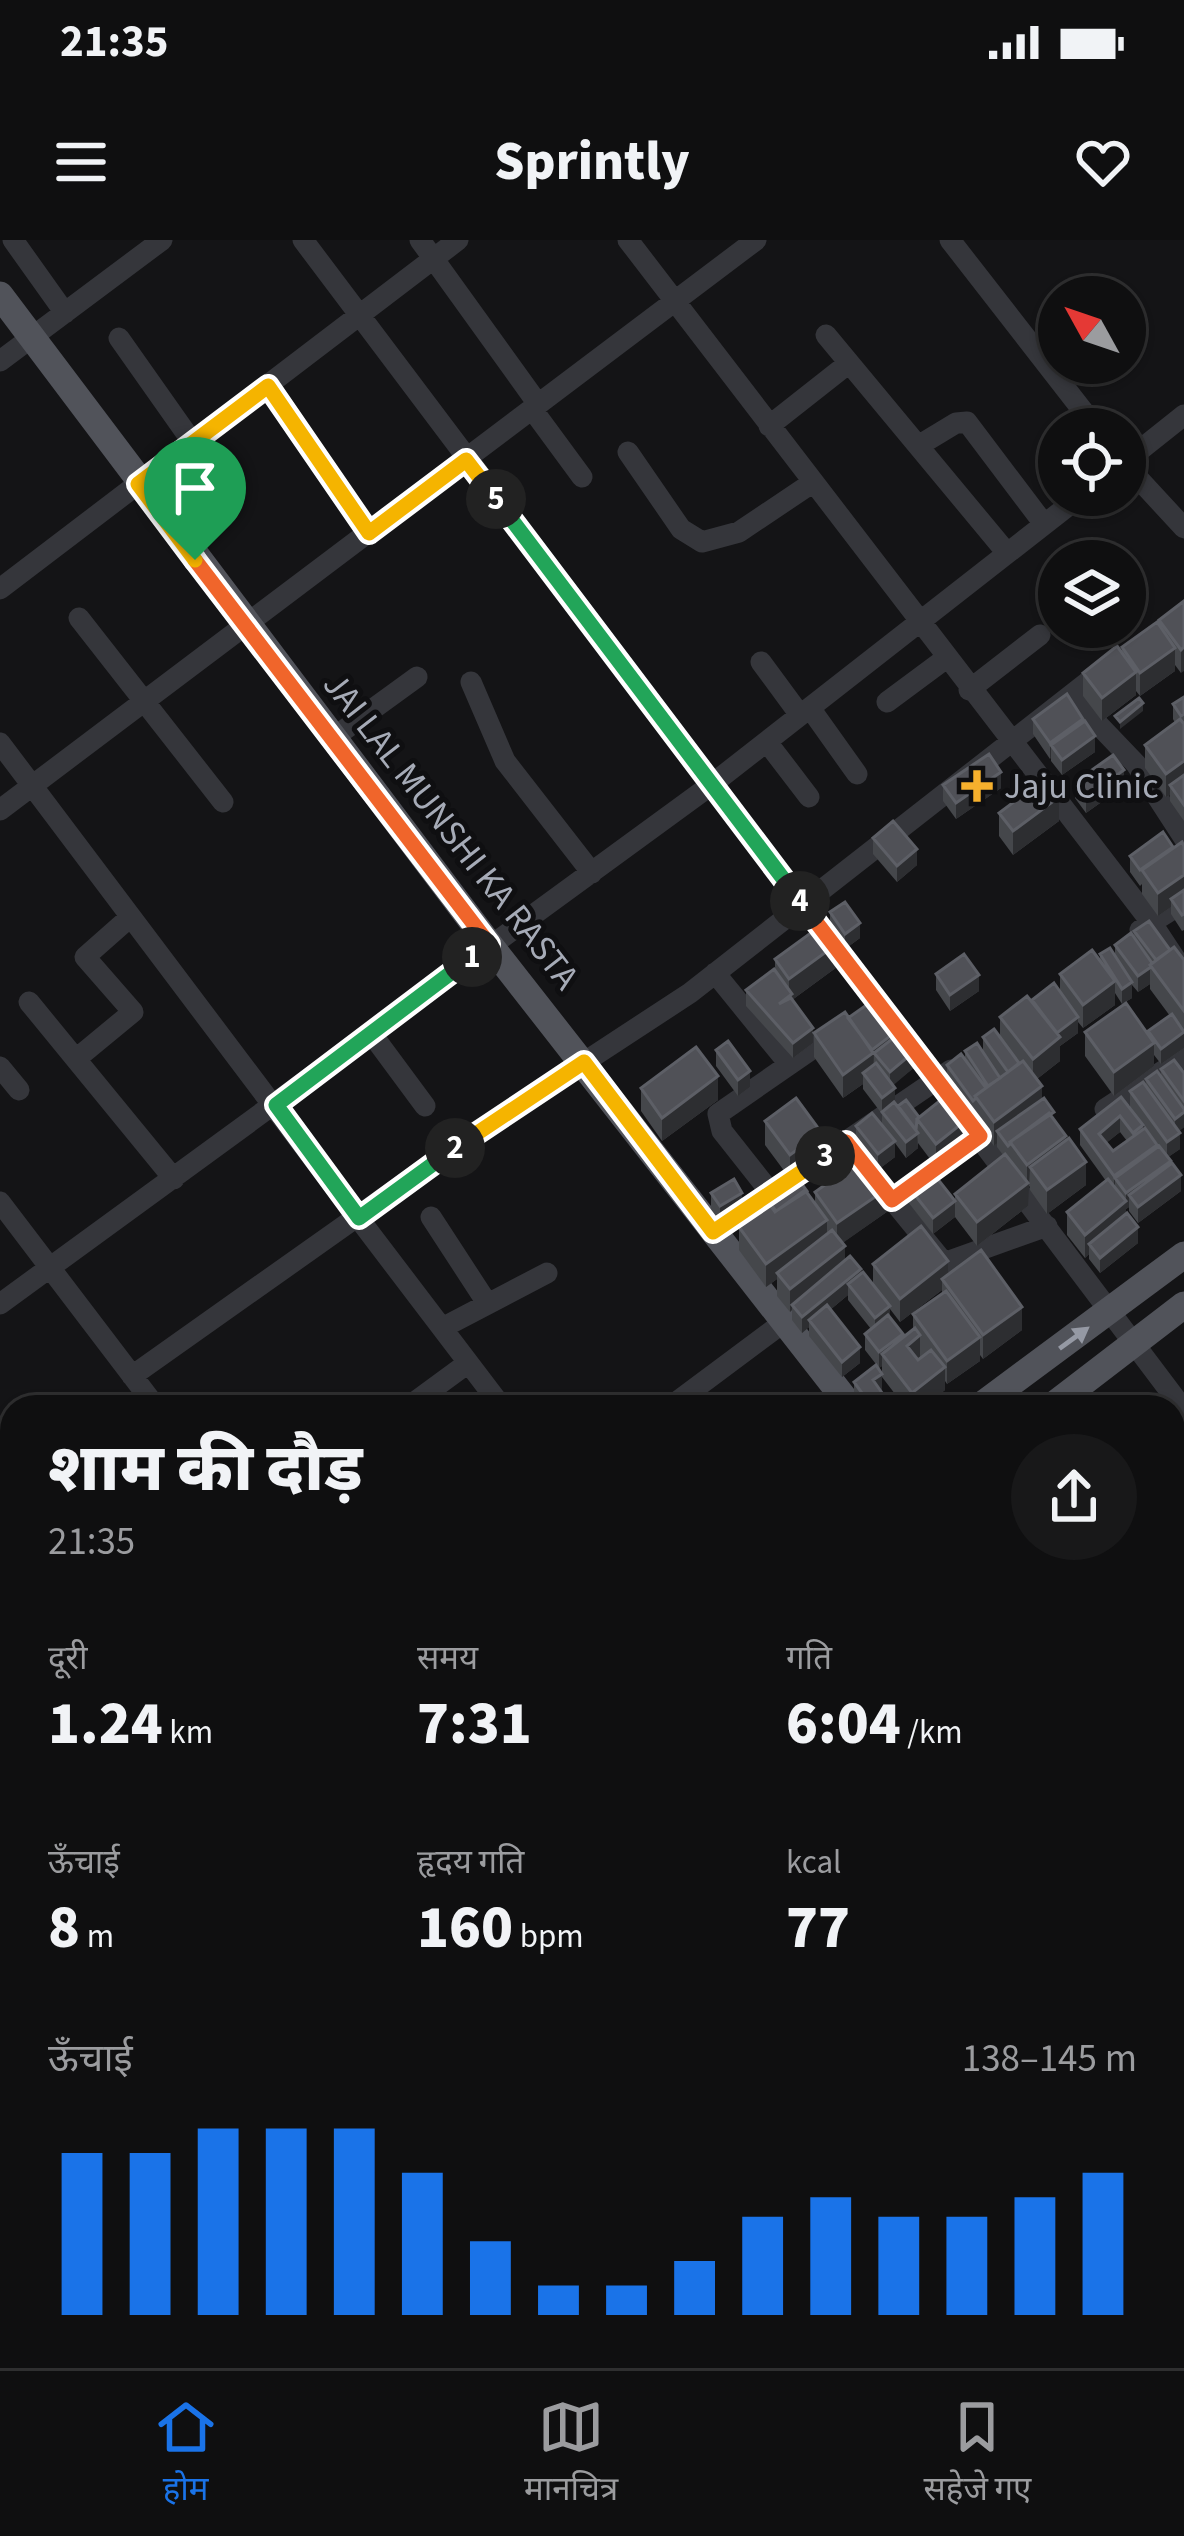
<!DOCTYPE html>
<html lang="hi">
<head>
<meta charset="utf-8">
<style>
	:root { --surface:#0f0f10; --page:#181819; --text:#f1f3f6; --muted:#9b9c9f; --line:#2f2f30; --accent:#1a73e8 }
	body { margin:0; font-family:"Source Sans 3","Noto Sans Devanagari",sans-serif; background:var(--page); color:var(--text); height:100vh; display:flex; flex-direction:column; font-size:45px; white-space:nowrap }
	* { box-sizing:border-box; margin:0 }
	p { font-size:39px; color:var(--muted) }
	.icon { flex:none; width:66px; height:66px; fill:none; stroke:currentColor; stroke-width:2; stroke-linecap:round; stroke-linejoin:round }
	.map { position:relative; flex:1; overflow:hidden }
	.sheet { position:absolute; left:0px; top:1155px; width:1185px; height:975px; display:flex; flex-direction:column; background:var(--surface); border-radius:36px 36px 0 0; box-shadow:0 3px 9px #0004,0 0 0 3px var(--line) }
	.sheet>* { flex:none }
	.needle { width:78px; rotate:310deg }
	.tools { position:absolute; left:1038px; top:36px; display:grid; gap:24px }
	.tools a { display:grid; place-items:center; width:108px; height:108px; border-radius:50%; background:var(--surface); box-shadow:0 3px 9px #0004,0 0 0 3px var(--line); font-size:60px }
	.pin { position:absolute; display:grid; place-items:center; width:102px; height:102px; color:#fff; margin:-123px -51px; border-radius:50% 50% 50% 0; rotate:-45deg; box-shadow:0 0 12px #0007 }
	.pin .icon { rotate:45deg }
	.km { position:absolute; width:60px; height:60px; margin:-30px; border-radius:50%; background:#222; color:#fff; font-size:33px; line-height:60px; text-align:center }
	.round { display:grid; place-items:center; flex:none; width:126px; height:126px; border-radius:63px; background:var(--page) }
	.summary { display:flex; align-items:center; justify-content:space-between; height:204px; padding:0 48px }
	h1 { font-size:66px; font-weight:800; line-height:90px }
	.figures { display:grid; grid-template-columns:repeat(3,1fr); gap:18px; height:204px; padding:12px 48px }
	.figures div { display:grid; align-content:center }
	.figures b { font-size:60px; font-weight:800 }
	.figures small { font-size:33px; font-weight:400 }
	.figures p { font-size:33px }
	.chart { height:336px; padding:24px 48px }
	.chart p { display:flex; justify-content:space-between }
	.chart svg { width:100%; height:216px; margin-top:12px; stroke:var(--accent); stroke-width:6 }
	.status { display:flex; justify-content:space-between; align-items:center; height:84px; padding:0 60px; background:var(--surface); direction:ltr }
	.status svg { height:33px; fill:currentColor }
	header { display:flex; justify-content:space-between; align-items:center; height:156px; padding:0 48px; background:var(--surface); font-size:54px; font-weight:800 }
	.menu { display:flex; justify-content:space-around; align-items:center; height:168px; border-top:3px solid var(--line); background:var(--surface); font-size:33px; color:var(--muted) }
	.menu a { display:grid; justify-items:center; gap:6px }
	.menu .on { color:var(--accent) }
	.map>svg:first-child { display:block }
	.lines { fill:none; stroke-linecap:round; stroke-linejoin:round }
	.minor { stroke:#35363b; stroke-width:21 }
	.major { stroke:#51535a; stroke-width:27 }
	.wall { fill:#45474b; fill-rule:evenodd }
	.shaded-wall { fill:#2d2e31 }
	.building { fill:#505157; stroke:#5d5f66; stroke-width:3 }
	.oneway { fill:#9599a4 }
	.split-1-casing { stroke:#fff; stroke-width:24 }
	.split-2-casing { stroke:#fff; stroke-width:24 }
	.split-3-casing { stroke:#fff; stroke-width:24 }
	.split-4-casing { stroke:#fff; stroke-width:24 }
	.split-5-casing { stroke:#fff; stroke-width:24 }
	.split-6-casing { stroke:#fff; stroke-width:24 }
	.split-1 { stroke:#f0652b; stroke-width:15 }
	.split-2 { stroke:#22a559; stroke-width:15 }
	.split-3 { stroke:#f5b400; stroke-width:15 }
	.split-4 { stroke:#f0652b; stroke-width:15 }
	.split-5 { stroke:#22a559; stroke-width:15 }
	.split-6 { stroke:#f5b400; stroke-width:15 }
	.poi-dot { fill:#f6b02d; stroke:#0f0f11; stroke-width:4.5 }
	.labels { text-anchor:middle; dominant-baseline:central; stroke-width:10; stroke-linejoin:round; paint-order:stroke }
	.poi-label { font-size:36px; fill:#a6abb7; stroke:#0f0f11; text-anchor:start }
	.street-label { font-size:36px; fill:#a6abb7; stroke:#0f0f11 }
</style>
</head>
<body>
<div class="status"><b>21:35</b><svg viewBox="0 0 49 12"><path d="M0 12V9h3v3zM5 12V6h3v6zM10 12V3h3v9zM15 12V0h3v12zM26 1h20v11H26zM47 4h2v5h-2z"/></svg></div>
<header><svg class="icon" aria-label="menu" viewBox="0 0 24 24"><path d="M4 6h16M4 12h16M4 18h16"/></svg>Sprintly<svg class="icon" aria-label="heart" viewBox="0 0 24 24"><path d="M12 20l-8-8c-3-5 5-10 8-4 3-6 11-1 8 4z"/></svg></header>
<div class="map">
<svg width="1184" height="2128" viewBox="0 0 1184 2128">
	<rect width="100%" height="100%" fill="#141416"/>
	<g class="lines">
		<!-- minor -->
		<path class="minor" d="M13,0L65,73
			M303,0L1184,1170
			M420,0L538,164
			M628,0L1151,682L1184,732
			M950,0L1097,189
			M826,95L1007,313
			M119,98L193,203
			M0,121L162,0
			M269,145L369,293
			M532,169L582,237
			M769,186L849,123
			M918,206L956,183L967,182L1044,284
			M628,212L681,289L702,302L739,292L812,243
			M1125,222L1184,175
			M1125,224L1184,288
			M0,349L458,0
			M79,378L223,562
			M761,422L800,475
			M471,442L505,521L592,633
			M969,450L1040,395
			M1071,456L1136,524L1184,598
			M887,462L945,419
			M810,468L857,534
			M333,498L417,437
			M767,502L809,557
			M0,503C166,726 334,946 502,1167
			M0,570L756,0
			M1140,690L1184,662
			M715,733L789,824
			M29,762L174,939
			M371,793L425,866
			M76,819L133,772L85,717L128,679
			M0,827L19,850
			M1105,869L1184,817
			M874,937L944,1023L1047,986
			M908,948L980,895
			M771,953L722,891L718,874L835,793
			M0,962L156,1167
			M431,977L487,1063
			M713,992L951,830
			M0,1064L711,545L1082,255
			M442,1088L547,1033
			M132,1136L464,901L690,753L1103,430
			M408,1167L468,1123
			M670,1167L784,1082
			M0,1255L10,1283L0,1300
			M1184,1299V1301
			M0,1390L12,1406
			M0,1546L12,1537
			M1173,1586L1184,1578
			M1173,1611L1184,1625
			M0,1802L12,1790
			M1173,1819L1184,1811
			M0,1831L12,1849
			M1173,2057L1184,2072
			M1,2060L12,2075
			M225,2118L232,2128
			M533,2118L541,2128
			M886,2118L893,2128
			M670,2125L673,2128
			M251,2128L262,2118
			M443,2128L458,2118
			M760,2128L772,2118
			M1073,2128L1086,2118"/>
		<!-- major -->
		<path class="major" d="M0,55L489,704L851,1167
			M979,1167L1184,1015
			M1051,1167L1184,1065
			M0,1913L12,1904"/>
	</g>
	<!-- wall -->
	<path class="wall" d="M1184,361L1181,433L1175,425V431L1140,456L1136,451V455L1102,481L1083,456V433L1122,412V407L1159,385V380Z
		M1184,457V581L1170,561V555L1166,557L1145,528V505L1175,483L1173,479V464Z
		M1033,479L1083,483L1095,512L1062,535L1051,521V517L1050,519L1033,494Z
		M1075,542L1124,546L1086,573L1075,558Z
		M943,545L1001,548L956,579L943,561Z
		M999,573L1059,581L1013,615L999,596Z
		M873,598L917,625L897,642L873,614Z
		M1184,606V690L1182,691L1171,674V667L1158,676L1142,654V644L1140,646L1130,632V616Z
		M830,672L860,698L845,709L830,688Z
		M1134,691L1170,710L1184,720V808L1161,824L1154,815V826L1114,856L1085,816V792L1148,795V791L1170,776L1150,749V744L1138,752L1132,745V758L1122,764L1115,753V765L1083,788L1078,782V793L1060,806V821L1037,839L1042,859L1066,901L1086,945L1047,974L1030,950V946L1028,948V966L977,1006L955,977L933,994L907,961V945L955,961V954L1003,915L997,907V903L994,906L975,880V875L973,876L947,840V825L965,820V811L983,812V797H1000V777L1032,761L1060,752V734L1100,720V714L1115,715V705L1134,699Z
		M775,719L837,727L792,760L813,803L793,818L746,766V750L775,730Z
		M936,734L979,751L950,771L936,750Z
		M849,778L897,795L916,826L892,845L895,863L898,867L970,901L936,927L918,903V908L906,918L895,903V917L879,929L891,969L842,1003L845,1021L873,1045V1024L948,1034L1022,1090L983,1119L980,1115V1121L947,1144L945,1141V1150L923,1167H905L882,1137V1149L880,1151L892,1167H861L854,1157V1142L882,1134V1126L879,1128L865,1110V1094L871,1089L848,1060V1055L830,1070L860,1123L842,1137L809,1096V1087L802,1093L792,1080V1070L790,1072L777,1056V1039L766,1047L739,1010V989L736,985V977L750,970V965L761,962V950L785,932L765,905V881L821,915L795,935L815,964V952L834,938L822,922V906L861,919L866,915L856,902V886L882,885V874L863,849V844L843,858L814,817V793ZM942,1050V1053L913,1074V1090L903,1098L890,1078V1069L900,1082Z
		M716,810L750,847L738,856L716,826Z
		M1161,829L1184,833V887L1179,891L1180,909L1168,917L1181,951L1138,983L1129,971V967L1126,969V974L1138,1003L1100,1033L1089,1019V1014L1085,1018L1067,995V972L1106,941L1080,905V889L1121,857L1142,884L1130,867V851L1146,846V839L1161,838ZM1143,885L1159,906L1157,908L1143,890ZM1120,892L1127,901L1113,911L1106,903Z
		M641,848L718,860L662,901L641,871Z
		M711,953L742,969L720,982L711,969Z
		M0,2101L12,2118H116L123,2128H0Z
		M269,2118H392L393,2128H269Z
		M541,2118H569L556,2128H549Z
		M692,2118H714L722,2128H692Z
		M1093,2118H1145L1153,2128H1100Z"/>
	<!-- shaded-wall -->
	<path class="shaded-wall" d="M1184,407V431L1181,433V410Z
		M1175,408V431L1140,456V433Z
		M1136,432V455L1102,481V458Z
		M1143,463V471L1120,489V482Z
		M1083,479V495L1051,505V517L1050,519V503Z
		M1095,496V512L1062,535V520Z
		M1184,521V544L1170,545V555L1166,557V534Z
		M1124,530V546L1086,573V557Z
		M1001,532V548L956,579V563Z
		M1059,557V581L1013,615V591Z
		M917,609V625L897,642V626Z
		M1184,635V658L1171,659V667L1158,676V653Z
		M860,683V698L845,709V694Z
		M837,704V727L792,760L779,764L789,756V739Z
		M1150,728V744L1138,752V736Z
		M979,735V751L950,771V755Z
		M1115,741V765L1083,788V765Z
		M1132,742V758L1122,764V749Z
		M1078,777V793L1060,806V821L1033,842V819L1056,793Z
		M813,788V803L793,818V803Z
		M897,791V807L874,813L873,837L863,833V844L843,858V835L872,810Z
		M1184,792V808L1161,824V809Z
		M1154,803V826L1114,856V832Z
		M916,810V826L890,848V832Z
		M750,831V847L738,856V840Z
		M718,836V860L662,901V878Z
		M1042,846V870L997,891V903L994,906V882Z
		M895,848V864L882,874V858Z
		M1184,872V887L1175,895V879Z
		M1120,876V892L1099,909V894Z
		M970,877V901L936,927V904Z
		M917,889L918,908L906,918V902Z
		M821,892V915L790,938V915Z
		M1180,893V909L1167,918V902Z
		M1066,896V920L1030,927L1028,966L977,1006V982L1027,943V925Z
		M895,901V917L878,930V914Z
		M1157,905V920L1115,938V950L1114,952V936Z
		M1171,921V937L1129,955V967L1126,969V953Z
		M1086,922V945L1047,974V950Z
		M1181,935V951L1138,983V967Z
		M891,946V969L837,1007V983Z
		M742,953V969L720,982V966Z
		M955,961V977L933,994V978Z
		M1126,961V985L1089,1004V1014L1085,1018V995Z
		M827,980V1004L777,1033V1039L766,1047V1024Z
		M1138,987V1003L1100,1033V1018Z
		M845,1006V1030L792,1065V1070L790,1072V1049Z
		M948,1021V1045L942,1039V1050L900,1082V1059Z
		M861,1029V1044H848V1055L813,1084L809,1080V1087L802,1093V1077Z
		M890,1066V1082L875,1094V1078Z
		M1022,1067V1090L983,1119V1095Z
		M903,1094V1110L882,1114V1126L879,1128V1112Z
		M920,1095V1119L907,1129V1106Z
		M980,1097V1121L947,1144V1121Z
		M860,1107V1123L842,1137V1122Z
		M945,1127V1150L923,1167H912V1153Z
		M882,1134V1149L873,1156V1140Z
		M12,2011V2042L0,2051V2020Z
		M82,2118H103L75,2128V2123Z
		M552,2118H569L556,2128H552Z"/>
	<!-- building -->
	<path class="building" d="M1184,361V407L1181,410L1159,380Z
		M1157,382L1175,408L1140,433L1122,407Z
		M1117,406L1136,432L1102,458L1083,433Z
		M1067,454L1083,479L1050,503L1033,479Z
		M1184,457V474L1181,476L1173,464Z
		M1139,458L1143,463L1120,482L1115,476Z
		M1180,479L1184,484V521L1166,534L1145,505Z
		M1085,481L1095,496L1062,520L1051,505Z
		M989,514L1001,532L956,563L943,545Z
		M1113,515L1124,530L1086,557L1075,542Z
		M1184,535V565L1170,545Z
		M1045,539L1059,557L1013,591L999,573Z
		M893,581L917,609L897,626L873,598Z
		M1163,592L1173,607L1140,630L1130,616Z
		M1182,602L1184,606V635L1158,653L1142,630Z
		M1184,650V674L1182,675L1171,659Z
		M845,662L860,683L845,694L830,672Z
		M1149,681L1170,710L1156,720L1134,691Z
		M823,684L837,704L789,739L775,719Z
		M1131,693L1152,723L1150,725L1151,727L1138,736L1115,705Z
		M1174,707L1184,720V771L1150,725Z
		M1110,708L1132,742L1122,749L1100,714Z
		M1092,710L1115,741L1083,765L1060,734Z
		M964,714L979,735L950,755L936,734Z
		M774,729L792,754L779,764L791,758L813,788L793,803L746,750Z
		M1054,743L1078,777L1057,793L1032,760Z
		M1027,756L1060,797L1033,819L1000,777Z
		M875,759L897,791L872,810L848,778Z
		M1126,763L1154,803L1114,832L1085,792Z
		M845,772L873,813L843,835L814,793Z
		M1172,774L1184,792L1161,809L1148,791Z
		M994,789L1019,823L1008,832L983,797Z
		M901,792L916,810L890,832L874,813Z
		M728,801L750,831L738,840L716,810Z
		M977,803L1000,838L988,846L965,811Z
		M696,807L718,836L662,878L641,848Z
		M961,814L986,848L975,856L976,858L973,861L947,825Z
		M1174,820L1184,833V861L1161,829Z
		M1023,821L1042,846L994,882L975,856Z
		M876,823L895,848L882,858L863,833Z
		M1157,831L1184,869V872L1175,879L1146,839Z
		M1143,842L1180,893L1167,902L1130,851Z
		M951,852L970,877L936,904L917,879Z
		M1121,857L1143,885L1133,893L1120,876L1099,894L1113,911L1145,888L1157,905L1114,936L1080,889Z
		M796,858L821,892L790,915L765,881Z
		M1044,858L1054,872L1010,902L1011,903L1008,906L997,891Z
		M906,860L919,877L917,879L916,890L898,866Z
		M894,862L918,893L906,902L882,872Z
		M872,873L895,901L878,914L856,886Z
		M1049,873L1066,896L1027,925L1010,902Z
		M840,892L861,919L842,932L822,906Z
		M1069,898L1086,922L1047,950L1030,927Z
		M1159,906L1171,921L1126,953L1115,938Z
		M868,914L891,946L837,983L815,952Z
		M1005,914L1028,943L977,982L955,954Z
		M1172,923L1181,935L1138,967L1129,955Z
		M790,928L807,951L776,971L761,950Z
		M929,928L955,961L933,978L907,945Z
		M734,939L742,953L720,966L711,953Z
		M1108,939L1126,961L1085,995L1067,972Z
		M805,950L827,980L766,1024L739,987L770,965L775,972Z
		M758,959L765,968L757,974L750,965Z
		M749,968L754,976L742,985L736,977Z
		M1127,973L1138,987L1100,1018L1089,1004Z
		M921,986L948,1021L900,1059L873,1024Z
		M832,990L845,1006L790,1049L777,1033Z
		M981,1010L1022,1067L983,1095L942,1039Z
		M850,1016L861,1029L802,1077L792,1065Z
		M863,1032L890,1066L875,1078L848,1044Z
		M946,1051L980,1097L947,1121L913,1074Z
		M827,1065L860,1107L842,1122L809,1080Z
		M888,1075L903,1094L879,1112L865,1094Z
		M915,1088L920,1095L907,1106L918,1120L931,1110L945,1127L912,1153L882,1114Z
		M876,1125L882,1134L873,1140L892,1167H872L854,1142Z
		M12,1955V2011L0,2020V1964Z
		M12,2092V2118H55L60,2124L54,2128H14L0,2110V2101Z
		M91,2118H116L123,2128H80Z
		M272,2118H392L393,2120L382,2128H278Z
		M694,2118H714L722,2128H702Z
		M1111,2118H1145L1153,2128H1118Z"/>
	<!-- one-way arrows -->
	<defs><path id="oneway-solid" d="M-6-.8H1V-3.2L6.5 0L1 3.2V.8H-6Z" transform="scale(3)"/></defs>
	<use class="oneway" href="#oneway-solid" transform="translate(1074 1098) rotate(-36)"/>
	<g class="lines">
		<!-- split-1 casing -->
		<g class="split-1-casing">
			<path id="split-1" d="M195,320L489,704L472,717"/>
		</g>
		<!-- split-2 casing -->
		<g class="split-2-casing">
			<path id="split-2" d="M455,908L359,978L276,865L472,717"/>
		</g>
		<!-- split-3 casing -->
		<g class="split-3-casing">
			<path id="split-3" d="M455,908L584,822L713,992L825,916"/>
		</g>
		<!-- split-4 casing -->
		<g class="split-4-casing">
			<path id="split-4" d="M800,661L980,896L892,960L846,902L825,916"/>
		</g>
		<!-- split-5 casing -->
		<g class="split-5-casing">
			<path id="split-5" d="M496,259L800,661"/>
		</g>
		<!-- split-6 casing -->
		<g class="split-6-casing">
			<path id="split-6" d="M195,320L138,244L268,146L369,293L466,220L496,259"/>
		</g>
		<!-- split-1 -->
		<use href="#split-1" class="split-1"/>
		<!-- split-2 -->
		<use href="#split-2" class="split-2"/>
		<!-- split-3 -->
		<use href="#split-3" class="split-3"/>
		<!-- split-4 -->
		<use href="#split-4" class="split-4"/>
		<!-- split-5 -->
		<use href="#split-5" class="split-5"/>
		<!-- split-6 -->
		<use href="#split-6" class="split-6"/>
	</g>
	<!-- markers -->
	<path class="poi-dot" d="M971 528h12v12h12v12h-12v12h-12v-12h-12v-12h12z"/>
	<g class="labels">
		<!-- poi labels -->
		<g class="poi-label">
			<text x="1004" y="546">Jaju Clinic</text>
		</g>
		<!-- street labels -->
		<g class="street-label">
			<text transform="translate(451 591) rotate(52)">JAI LAL MUNSHI KA RASTA</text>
		</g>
	</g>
</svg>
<div class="tools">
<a><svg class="needle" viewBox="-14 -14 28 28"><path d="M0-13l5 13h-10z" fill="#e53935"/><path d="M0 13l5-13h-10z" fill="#9b9c9f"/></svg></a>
<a><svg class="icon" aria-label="locate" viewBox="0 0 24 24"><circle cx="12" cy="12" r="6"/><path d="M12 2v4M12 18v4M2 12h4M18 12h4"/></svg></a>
<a><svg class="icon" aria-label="layers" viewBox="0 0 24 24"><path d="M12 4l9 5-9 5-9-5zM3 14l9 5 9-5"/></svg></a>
</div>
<div class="pin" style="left:195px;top:320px;background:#1e9e55"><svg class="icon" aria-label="arrive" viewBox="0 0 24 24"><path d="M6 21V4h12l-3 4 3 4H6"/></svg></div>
<b class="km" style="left:472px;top:717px">1</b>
<b class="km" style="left:455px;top:908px">2</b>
<b class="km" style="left:825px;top:916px">3</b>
<b class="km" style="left:800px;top:661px">4</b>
<b class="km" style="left:496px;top:259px">5</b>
<section class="sheet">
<div class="summary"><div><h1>शाम की दौड़</h1><p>21:35</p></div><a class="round"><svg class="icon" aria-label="share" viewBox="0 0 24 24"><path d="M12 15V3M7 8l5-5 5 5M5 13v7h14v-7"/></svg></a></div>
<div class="figures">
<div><p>दूरी</p><b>1.24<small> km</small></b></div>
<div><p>समय</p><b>7:31</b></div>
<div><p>गति</p><b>6:04<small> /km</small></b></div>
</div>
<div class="figures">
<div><p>ऊँचाई</p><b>8<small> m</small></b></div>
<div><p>हृदय गति</p><b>160<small> bpm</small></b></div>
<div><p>kcal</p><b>77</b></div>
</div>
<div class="chart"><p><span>ऊँचाई</span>138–145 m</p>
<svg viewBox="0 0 160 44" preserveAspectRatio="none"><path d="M5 44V11M15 44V11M25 44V6M35 44V6M45 44V6M55 44V15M65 44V29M75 44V38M85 44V38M95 44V33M105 44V24M115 44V20M125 44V24M135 44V24M145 44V20M155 44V15"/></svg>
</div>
</section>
</div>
<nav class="menu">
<a class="on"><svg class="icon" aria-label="home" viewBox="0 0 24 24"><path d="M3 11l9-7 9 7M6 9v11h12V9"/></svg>होम</a>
<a><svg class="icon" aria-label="map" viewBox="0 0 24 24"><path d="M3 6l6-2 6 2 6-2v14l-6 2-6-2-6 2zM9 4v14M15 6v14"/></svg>मानचित्र</a>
<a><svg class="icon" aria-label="saved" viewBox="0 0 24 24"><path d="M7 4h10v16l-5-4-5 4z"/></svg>सहेजे गए</a>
</nav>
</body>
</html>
